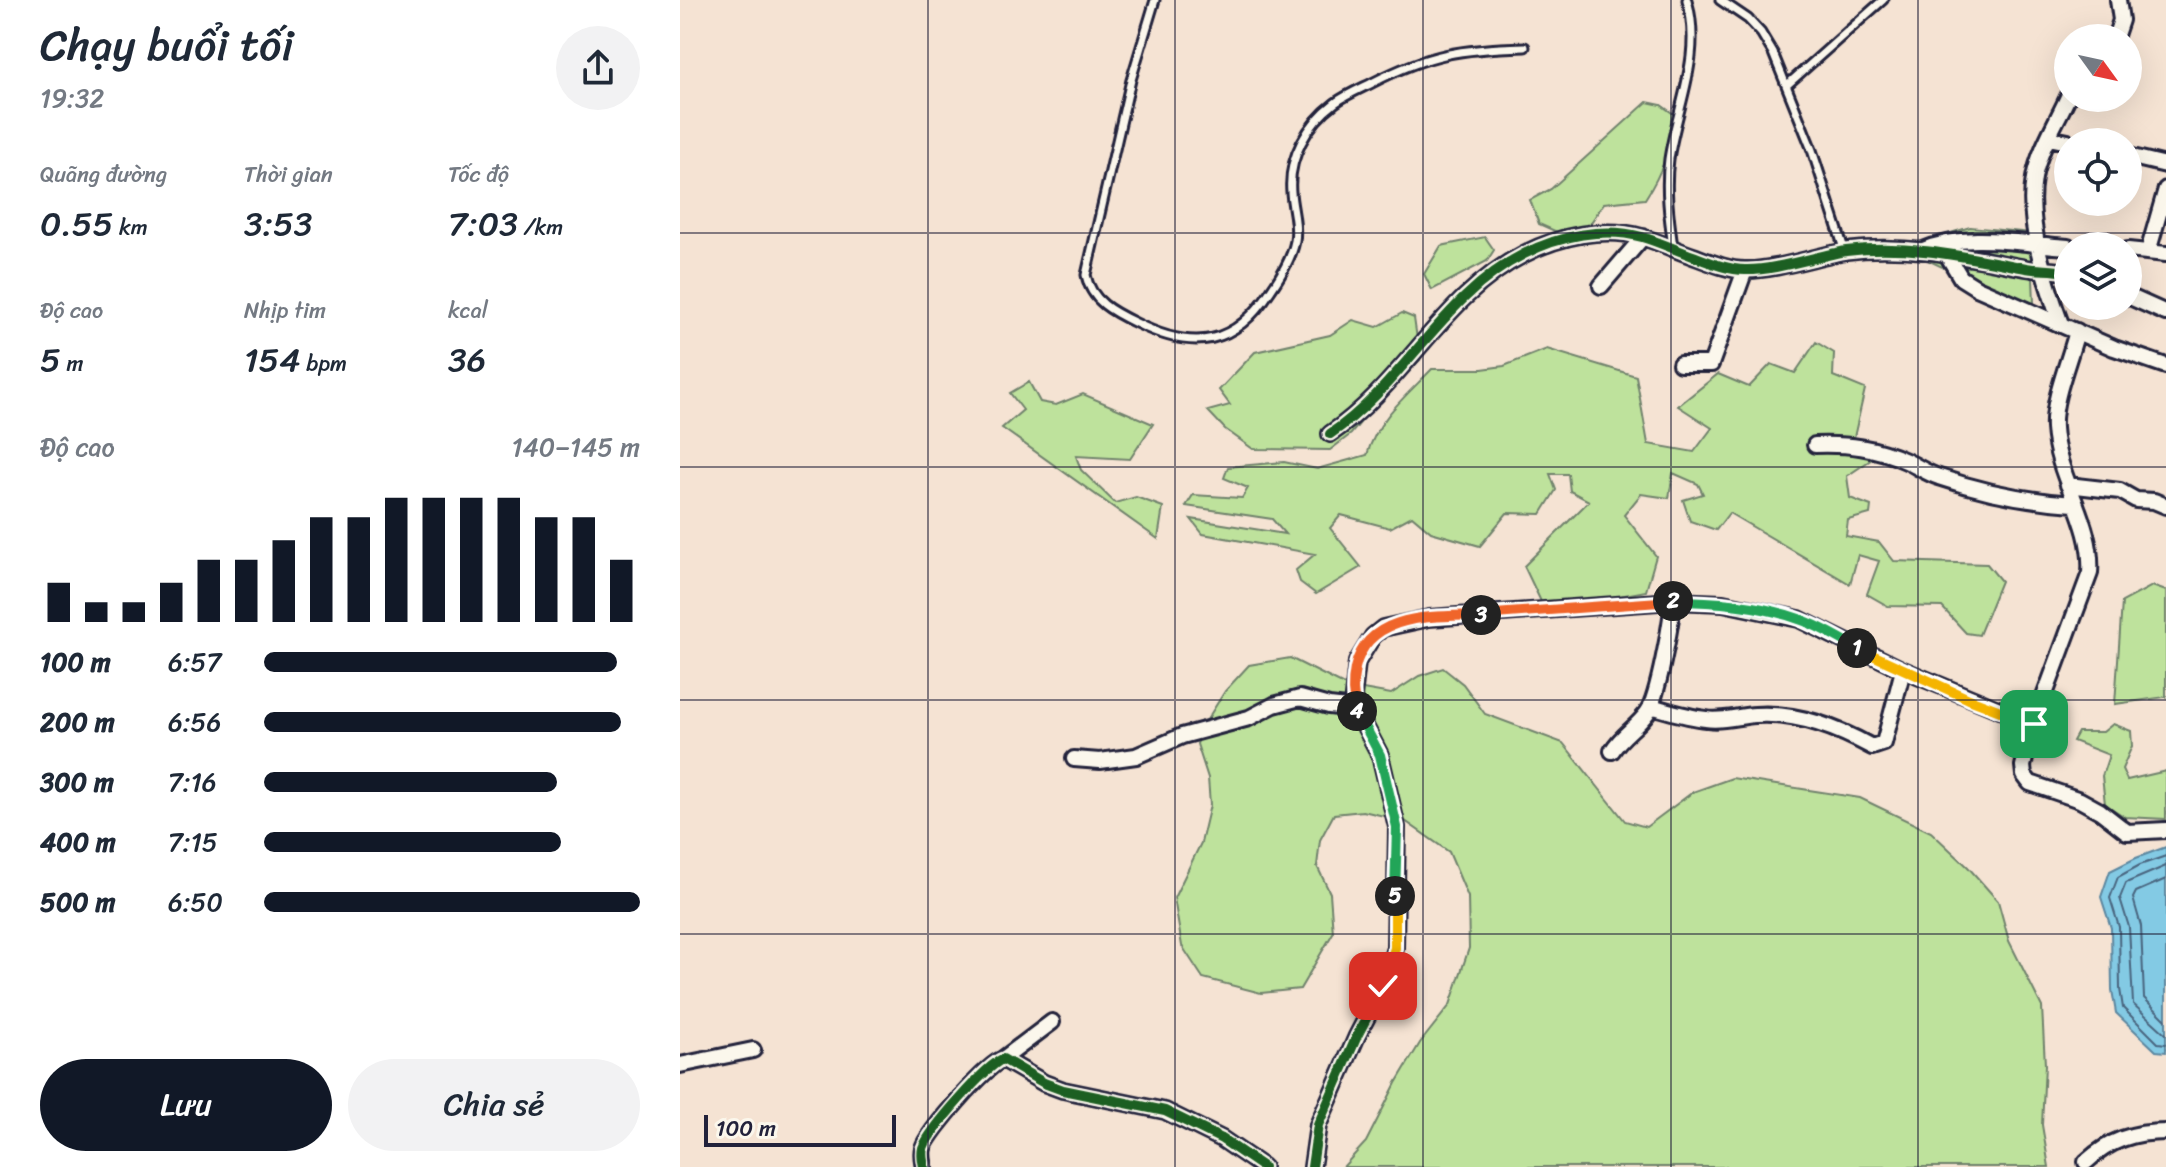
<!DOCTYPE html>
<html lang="vi">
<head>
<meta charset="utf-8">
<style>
	:root { --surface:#fff; --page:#f2f2f3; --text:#1f2937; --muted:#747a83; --accent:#111827 }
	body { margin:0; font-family:Sriracha,sans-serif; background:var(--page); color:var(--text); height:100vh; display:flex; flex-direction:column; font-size:30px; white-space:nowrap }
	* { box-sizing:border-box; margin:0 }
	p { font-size:26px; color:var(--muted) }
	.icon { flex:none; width:44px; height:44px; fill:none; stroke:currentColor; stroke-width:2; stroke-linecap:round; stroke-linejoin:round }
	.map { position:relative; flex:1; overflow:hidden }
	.sheet { display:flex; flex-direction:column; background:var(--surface); width:680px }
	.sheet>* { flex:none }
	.needle { width:52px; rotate:123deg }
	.buttons { position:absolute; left:1374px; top:24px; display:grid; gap:16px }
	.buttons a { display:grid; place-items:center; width:88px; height:88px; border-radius:50%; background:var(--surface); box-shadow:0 8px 32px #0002; font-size:40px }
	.scale { position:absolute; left:24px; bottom:20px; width:192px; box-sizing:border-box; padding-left:8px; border:4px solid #22223b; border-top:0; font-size:22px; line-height:28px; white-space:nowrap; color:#22223b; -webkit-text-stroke:6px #fbf7ec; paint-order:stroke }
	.pin { position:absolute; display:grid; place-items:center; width:68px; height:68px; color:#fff; margin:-34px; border-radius:16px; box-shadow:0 4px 12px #0006 }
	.km { position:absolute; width:40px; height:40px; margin:-20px; border-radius:50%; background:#222; color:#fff; font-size:22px; line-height:40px; text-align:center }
	.round { display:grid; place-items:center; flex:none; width:84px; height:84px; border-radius:42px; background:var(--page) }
	.headline { display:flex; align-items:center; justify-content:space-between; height:136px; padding:0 40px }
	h1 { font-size:44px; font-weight:600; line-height:60px }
	.figures { display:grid; grid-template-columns:repeat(3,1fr); gap:12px; height:136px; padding:8px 40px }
	.figures div { display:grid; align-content:center }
	.figures b { font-size:34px; font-weight:600 }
	.figures small { font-size:22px; font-weight:400 }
	.figures p { font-size:22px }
	.chart { height:224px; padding:16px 40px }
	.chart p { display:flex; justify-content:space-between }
	.chart svg { width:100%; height:144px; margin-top:8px; stroke:var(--accent); stroke-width:6 }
	.primary-button { display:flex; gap:16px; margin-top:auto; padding:16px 40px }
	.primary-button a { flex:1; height:92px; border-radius:48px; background:var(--accent); color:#fff; font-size:32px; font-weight:600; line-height:92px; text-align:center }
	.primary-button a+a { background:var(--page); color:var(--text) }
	ul { padding:0 40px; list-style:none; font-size:26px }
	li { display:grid; grid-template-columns:128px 96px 1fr; align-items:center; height:60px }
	li i { height:20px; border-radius:10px; background:var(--accent) }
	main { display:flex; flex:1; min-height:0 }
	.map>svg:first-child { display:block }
	.green { fill:#bee29c; stroke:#70826c; stroke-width:2 }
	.water { fill:#83cae4; stroke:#5c87a0; stroke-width:2 }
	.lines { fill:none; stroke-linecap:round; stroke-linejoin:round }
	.shore { stroke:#49657f; stroke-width:2 }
	.service-casing { stroke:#22223b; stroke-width:13 }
	.minor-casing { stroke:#22223b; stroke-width:20 }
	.service { stroke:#fbf7ec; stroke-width:7 }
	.minor { stroke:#fbf7ec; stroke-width:14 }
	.cycleway-casing { stroke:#fbf7ec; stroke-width:15 }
	.cycleway { stroke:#1b5e20; stroke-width:10 }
	.split-1-casing { stroke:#fff; stroke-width:16 }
	.split-2-casing { stroke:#fff; stroke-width:16 }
	.split-3-casing { stroke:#fff; stroke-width:16 }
	.split-4-casing { stroke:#fff; stroke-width:16 }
	.split-5-casing { stroke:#fff; stroke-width:16 }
	.split-6-casing { stroke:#fff; stroke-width:16 }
	.split-1 { stroke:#f5b400; stroke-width:10 }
	.split-2 { stroke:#22a559; stroke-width:10 }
	.split-3 { stroke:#f0652b; stroke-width:10 }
	.split-4 { stroke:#f0652b; stroke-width:10 }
	.split-5 { stroke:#22a559; stroke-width:10 }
	.split-6 { stroke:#f5b400; stroke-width:10 }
	.grid { fill:none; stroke:#22223b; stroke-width:2; stroke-opacity:0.55 }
</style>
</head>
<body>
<main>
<section class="sheet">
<div class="headline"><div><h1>Chạy buổi tối</h1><p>19:32</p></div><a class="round"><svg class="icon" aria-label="share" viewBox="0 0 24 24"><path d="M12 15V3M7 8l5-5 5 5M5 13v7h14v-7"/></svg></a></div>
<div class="figures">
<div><p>Quãng đường</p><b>0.55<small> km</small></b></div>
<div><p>Thời gian</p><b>3:53</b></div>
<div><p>Tốc độ</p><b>7:03<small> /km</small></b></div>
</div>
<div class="figures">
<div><p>Độ cao</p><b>5<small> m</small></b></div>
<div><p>Nhịp tim</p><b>154<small> bpm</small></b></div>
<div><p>kcal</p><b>36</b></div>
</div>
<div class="chart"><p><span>Độ cao</span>140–145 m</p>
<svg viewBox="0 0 160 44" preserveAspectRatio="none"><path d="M5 44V32M15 44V38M25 44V38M35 44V32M45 44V25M55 44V25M65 44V19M75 44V12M85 44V12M95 44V6M105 44V6M115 44V6M125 44V6M135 44V12M145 44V12M155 44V25"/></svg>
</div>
<ul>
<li><b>100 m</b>6:57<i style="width:94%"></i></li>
<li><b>200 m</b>6:56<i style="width:95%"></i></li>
<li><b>300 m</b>7:16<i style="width:78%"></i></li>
<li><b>400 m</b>7:15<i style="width:79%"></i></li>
<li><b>500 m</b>6:50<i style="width:100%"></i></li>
</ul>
<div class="primary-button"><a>Lưu</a><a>Chia sẻ</a></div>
</section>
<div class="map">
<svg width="1486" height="1167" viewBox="0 0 1486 1167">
	<rect width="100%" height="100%" fill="#f5e3d3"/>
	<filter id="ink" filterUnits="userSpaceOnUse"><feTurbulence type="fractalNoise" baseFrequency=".0125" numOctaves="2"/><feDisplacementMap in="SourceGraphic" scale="16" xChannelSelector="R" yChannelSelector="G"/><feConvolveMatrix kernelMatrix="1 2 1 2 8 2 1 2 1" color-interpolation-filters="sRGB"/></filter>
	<g filter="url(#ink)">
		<!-- green -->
		<path class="green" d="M967,102L981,105L995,115C992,146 982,173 965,199L924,203L902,236L877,232L859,224L850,200L871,189Z
			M1290,227L1351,233L1354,302L1351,309L1222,248Z
			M805,237L814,250L807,261L752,290L744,274L761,246Z
			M722,313L734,318L740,360L693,407L671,434L650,450L573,449L545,429L528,411L550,405L539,390L575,352L650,335L673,320L697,327Z
			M1136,342L1154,353L1153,376L1185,389L1172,446L1198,455L1167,476L1170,498L1191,506L1190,514L1168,520L1166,536L1199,542L1214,561L1307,564L1321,581L1299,635L1286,633L1262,607L1208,606L1187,594L1199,561L1178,555L1170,584L1049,513L1036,530L1010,521L1003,500L1023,494L1018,484L993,473L989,498L961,494L944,515L976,556L966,591L865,610L844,566L909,501L890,491L888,474H870L876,490L861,514L827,513L800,546L751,532L732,516L710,528L661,515L650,528L681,567L636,594L620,582L616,570L635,554L523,534L511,519L605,534L592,519L506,506L513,495L562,498L568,488L544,478L548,467L604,462L637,469L687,455C697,419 727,395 752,369H802L824,366L867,349L956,376L968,444L1014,452L1032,428L998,406L1038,374L1069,387L1091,364L1115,373Z
			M349,382L360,402L376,405L403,394L473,424L450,459L396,456L401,470L435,503L456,497L483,507L478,539L322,428L343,410L330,393Z
			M1472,586L1486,591V697L1435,704L1442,602Z
			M610,658L666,686L711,694L739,676L763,668L783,684L805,714L883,743L945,821L966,827L1013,792L1052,778L1180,798L1251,832L1288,867L1318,901L1329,941L1362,1007L1365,1065L1362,1125L1369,1167H663L686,1142L716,1083L740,1043L770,1005L789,948L788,897L769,852L725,821L683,811L654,814L640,840L637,866L650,893L653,933L620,989L581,993L523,978L502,946L494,898L521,843L530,805L528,778L517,744L525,723L545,691L569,665Z
			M1433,724L1451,731L1452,746L1442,769L1447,780L1486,771V819L1445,817L1425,804L1422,776L1429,755L1393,741L1398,732H1423Z"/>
		<!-- water -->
		<path class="water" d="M1486,847V1052L1476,1051L1436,1013L1432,990L1431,928L1421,897L1430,871L1456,858Z"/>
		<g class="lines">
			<!-- shore -->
			<path class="shore" d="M1486,856L1460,865L1438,877L1430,898L1439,927L1440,989L1443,1008L1478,1043L1486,1044
				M1486,866L1446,883L1440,898L1449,927L1453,1004L1486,1034
				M1486,879L1456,892L1453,898L1461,926L1464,998L1486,1020"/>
			<!-- service casing -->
			<g class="service-casing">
				<path id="service" d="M475,0L451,80L406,275C411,301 433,312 456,323C514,352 555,346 591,290C600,277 612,257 615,241C618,224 612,209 611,192C608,158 627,124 655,103C666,95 680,89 692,83C750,53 781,49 845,47
					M1040,0L1068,19L1081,33L1093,53L1132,150L1165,252
					M1107,85L1203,0
					M993,247C989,218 985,188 989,159C997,105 1023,56 1007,0"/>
			</g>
			<!-- minor casing -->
			<g class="minor-casing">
				<path id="minor" d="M1435,38L1441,20L1438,0
					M1369,138L1388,142
					M1448,156L1486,165
					M1448,250L1486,254
					M1241,251C1286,231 1341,244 1388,247
					M1468,252L1486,189
					M1266,253L1281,278L1297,288L1434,348L1486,366
					M921,286L963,237
					M1448,296L1486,313
					M1381,324C1366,283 1346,222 1354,178C1359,150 1376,123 1388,97
					M1397,331C1390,359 1372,400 1374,428C1377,479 1414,523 1410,573L1354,724L1343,766L1344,775L1350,783L1400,800L1420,811L1447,832L1486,830
					M1000,364H1031L1065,270
					M650,434C724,384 763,295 844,254C879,236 924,226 962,237C979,242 996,250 1013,256C1029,262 1048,270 1065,270C1093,271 1137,256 1166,251C1227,243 1287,257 1346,268C1361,271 1374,268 1388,273
					M1135,445C1169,444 1195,447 1226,461C1237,466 1248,474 1259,477C1303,492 1348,501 1394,504
					M1388,485L1440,491L1456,500L1474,501L1486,506
					M971,706C989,711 1007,717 1026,719C1042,722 1058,716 1075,715C1117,712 1156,727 1192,747L1204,743L1223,670
					M932,751C942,735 956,728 967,713C978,698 991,623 993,601
					M394,759L420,761L456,756L502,736L569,718L594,705L620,698L649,706L676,709
					M323,1059L372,1022
					M0,1065L73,1050
					M1406,1162C1430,1140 1453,1132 1486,1132
					M244,1167C243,1160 241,1155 243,1148C249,1131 307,1064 323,1059L364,1083L383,1090L485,1111L542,1139L583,1167
					M632,1167L638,1125L677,1036L703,986L715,948L717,827L700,755L676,709L673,697L677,662L693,636L703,628L749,618L993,601L1043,603L1119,619L1223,670L1354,724"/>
			</g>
			<!-- service -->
			<use href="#service" class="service"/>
			<!-- minor -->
			<use href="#minor" class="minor"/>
			<!-- cycleway casing -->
			<g class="cycleway-casing">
				<path id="cycleway" d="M650,434C724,384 763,295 844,254C879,236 924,226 962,237C979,242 996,250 1013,256C1029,262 1048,270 1065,270C1093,271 1137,256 1166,251C1227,243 1287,257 1346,268C1361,271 1374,268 1388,273
					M244,1167C243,1160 241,1155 243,1148C249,1131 307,1064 323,1059L364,1083L383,1090L485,1111L542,1139L583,1167
					M632,1167L638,1125L677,1036L703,986L715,948L717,827L700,755L676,709L673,697L677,662L693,636L703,628L749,618L993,601L1043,603L1119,619L1223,670L1354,724"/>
			</g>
			<!-- cycleway -->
			<use href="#cycleway" class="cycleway"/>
		</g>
	</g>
	<g class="lines" filter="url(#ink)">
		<!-- split-1 casing -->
		<g class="split-1-casing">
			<path id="split-1" d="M1177,648L1289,699L1354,724"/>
		</g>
		<!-- split-2 casing -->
		<g class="split-2-casing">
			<path id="split-2" d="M993,601C1035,601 1082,605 1122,620C1141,627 1159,638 1177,648"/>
		</g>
		<!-- split-3 casing -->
		<g class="split-3-casing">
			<path id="split-3" d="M801,615L993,601"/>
		</g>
		<!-- split-4 casing -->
		<g class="split-4-casing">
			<path id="split-4" d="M677,711C672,697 672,683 675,668C688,611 756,617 801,615"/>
		</g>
		<!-- split-5 casing -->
		<g class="split-5-casing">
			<path id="split-5" d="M677,711L700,755L717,827L715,896"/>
		</g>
		<!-- split-6 casing -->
		<g class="split-6-casing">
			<path id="split-6" d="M703,986L715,948V896"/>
		</g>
		<!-- split-1 -->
		<use href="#split-1" class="split-1"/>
		<!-- split-2 -->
		<use href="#split-2" class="split-2"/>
		<!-- split-3 -->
		<use href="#split-3" class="split-3"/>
		<!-- split-4 -->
		<use href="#split-4" class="split-4"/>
		<!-- split-5 -->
		<use href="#split-5" class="split-5"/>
		<!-- split-6 -->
		<use href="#split-6" class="split-6"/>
	</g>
	<!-- grid -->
	<path class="grid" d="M248,0V1167M495,0V1167M743,0V1167M991,0V1167M1238,0V1167M0,233H1486M0,467H1486M0,700H1486M0,934H1486"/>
</svg>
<div class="buttons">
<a><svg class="needle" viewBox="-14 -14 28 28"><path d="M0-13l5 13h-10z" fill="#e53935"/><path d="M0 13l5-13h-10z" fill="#747a83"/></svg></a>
<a><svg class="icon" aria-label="locate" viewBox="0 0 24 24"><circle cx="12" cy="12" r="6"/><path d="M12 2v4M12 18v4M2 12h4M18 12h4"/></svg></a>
<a><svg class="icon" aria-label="layers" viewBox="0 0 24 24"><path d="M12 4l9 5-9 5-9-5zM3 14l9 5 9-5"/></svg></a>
</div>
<div class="scale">100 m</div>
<div class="pin" style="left:1354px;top:724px;background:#1e9e55"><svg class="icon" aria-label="arrive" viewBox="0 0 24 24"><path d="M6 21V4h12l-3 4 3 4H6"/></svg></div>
<div class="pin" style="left:703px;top:986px;background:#d93025"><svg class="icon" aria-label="check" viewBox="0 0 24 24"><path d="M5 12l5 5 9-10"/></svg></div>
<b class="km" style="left:1177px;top:648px">1</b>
<b class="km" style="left:993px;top:601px">2</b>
<b class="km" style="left:801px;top:615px">3</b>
<b class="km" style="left:677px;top:711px">4</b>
<b class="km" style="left:715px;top:896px">5</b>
</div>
</main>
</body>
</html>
